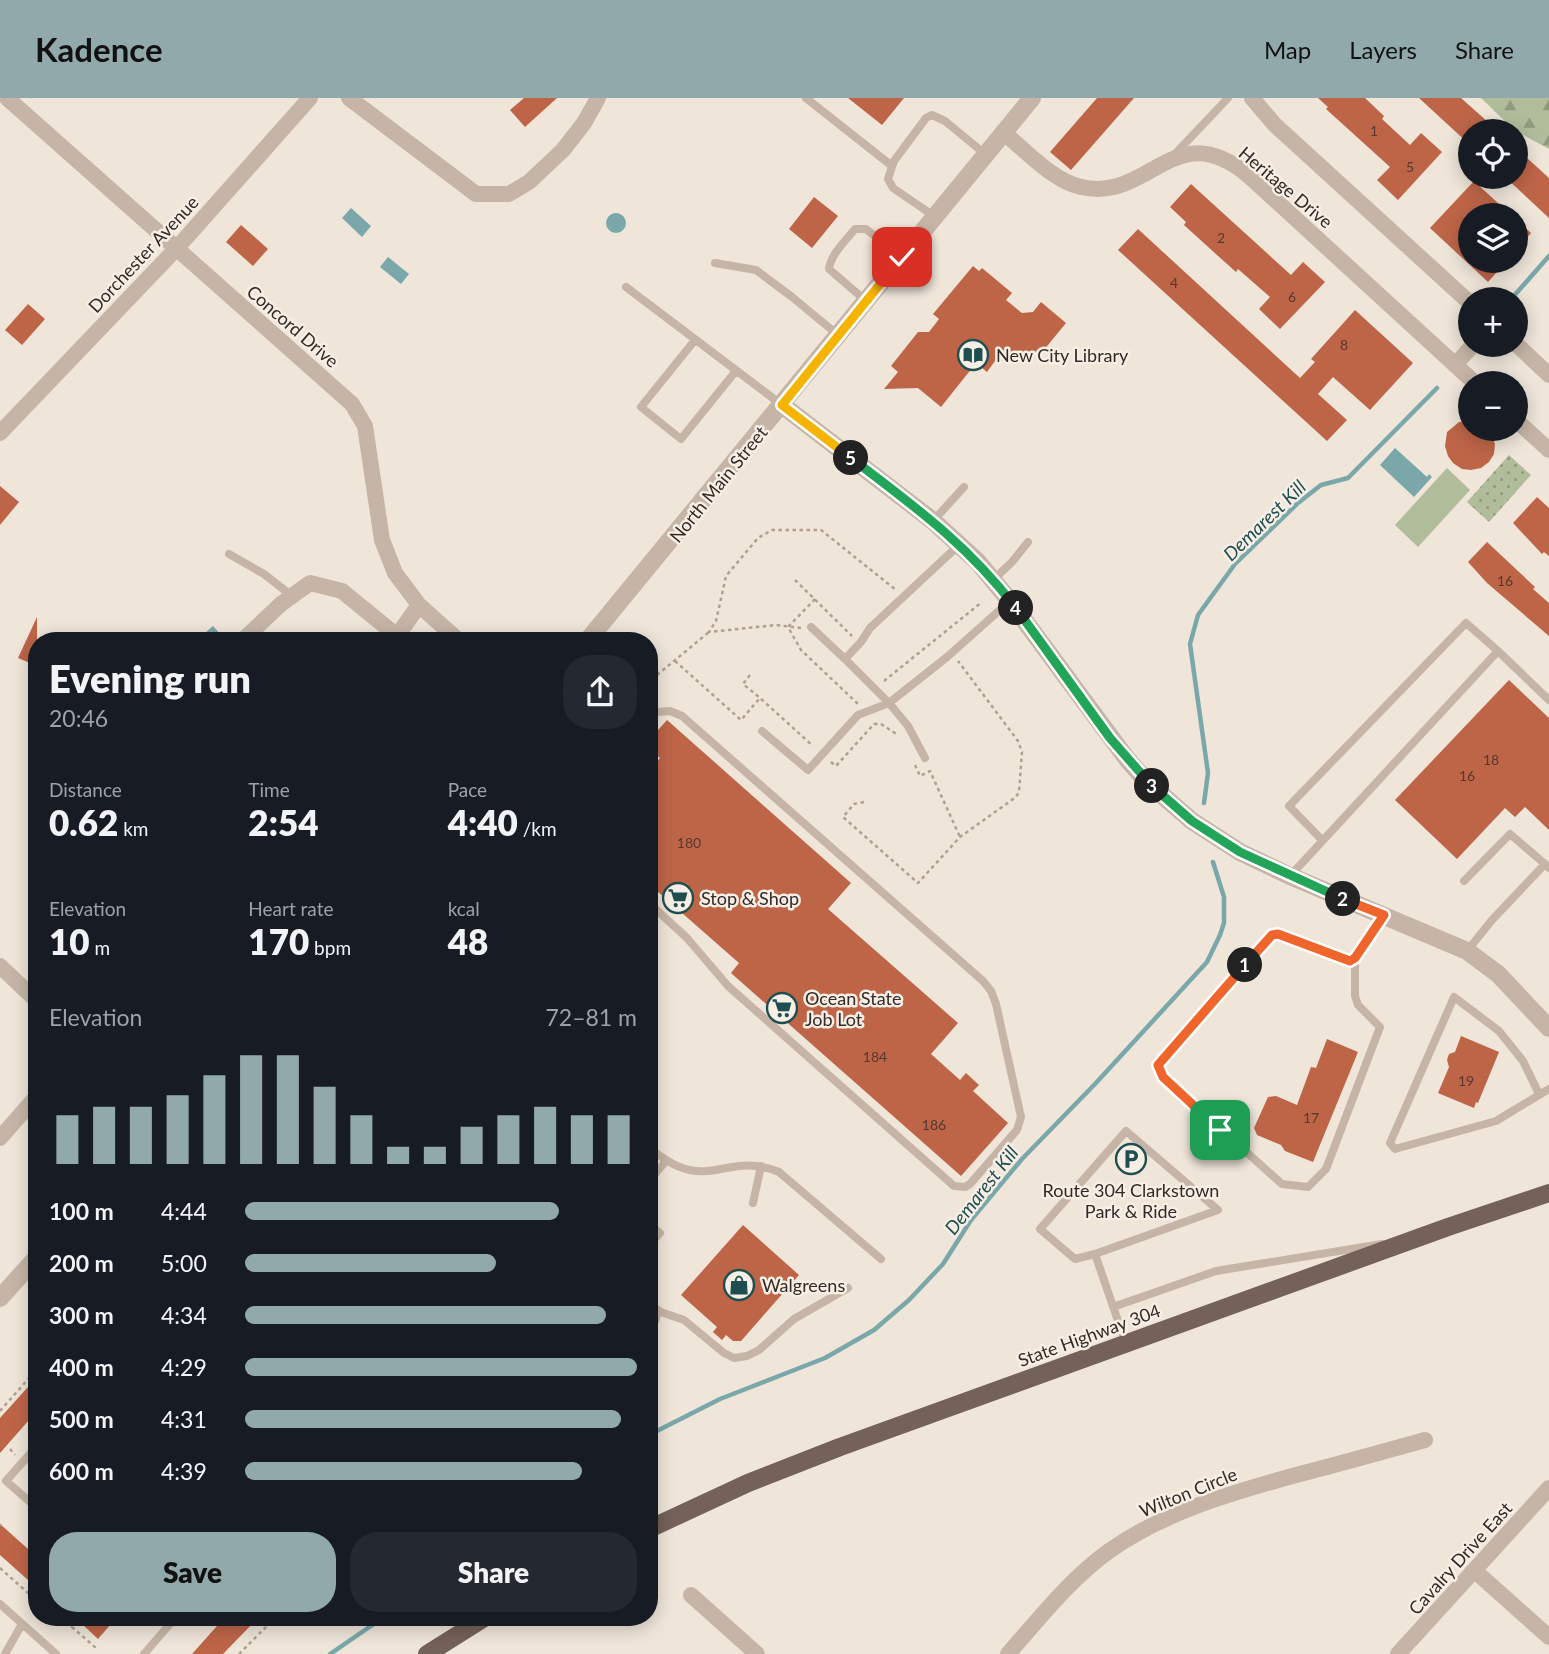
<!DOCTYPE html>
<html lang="en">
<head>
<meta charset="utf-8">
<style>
	:root { --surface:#171b24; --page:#242831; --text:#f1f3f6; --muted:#9ea1a6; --accent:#92a9ac }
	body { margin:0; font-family:Lato,sans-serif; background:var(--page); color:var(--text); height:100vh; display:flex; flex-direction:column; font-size:26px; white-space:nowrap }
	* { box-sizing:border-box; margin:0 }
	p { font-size:23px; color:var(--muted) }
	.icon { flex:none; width:38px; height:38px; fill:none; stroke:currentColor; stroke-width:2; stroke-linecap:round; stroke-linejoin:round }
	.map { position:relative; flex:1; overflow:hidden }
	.side { position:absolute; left:28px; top:534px; width:630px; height:994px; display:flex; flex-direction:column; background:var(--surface); border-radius:28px; box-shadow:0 4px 18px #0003 }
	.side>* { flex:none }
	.tools { position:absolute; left:1458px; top:21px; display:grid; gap:14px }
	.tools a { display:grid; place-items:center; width:70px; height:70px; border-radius:50%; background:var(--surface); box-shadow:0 4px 18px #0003; font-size:35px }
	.pin { position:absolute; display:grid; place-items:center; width:60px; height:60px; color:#fff; margin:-30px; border-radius:14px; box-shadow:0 4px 10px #0006 }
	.km { position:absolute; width:35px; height:35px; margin:-18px; border-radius:50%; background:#222; color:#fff; font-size:19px; line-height:35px; text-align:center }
	.round { display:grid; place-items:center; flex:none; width:74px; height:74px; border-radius:28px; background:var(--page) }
	.overview { display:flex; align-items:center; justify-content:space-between; height:119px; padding:0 21px }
	h1 { font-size:38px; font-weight:800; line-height:52px }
	.figures { display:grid; grid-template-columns:repeat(3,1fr); gap:10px; height:119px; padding:7px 21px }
	.figures div { display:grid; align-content:center }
	.figures b { font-size:35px; font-weight:800 }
	.figures small { font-size:19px; font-weight:400 }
	.figures p { font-size:19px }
	.chart { height:196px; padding:14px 21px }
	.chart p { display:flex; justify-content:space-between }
	.chart svg { width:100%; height:126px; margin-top:7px; stroke:var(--accent); stroke-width:6 }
	.cta { display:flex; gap:14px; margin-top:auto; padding:14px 21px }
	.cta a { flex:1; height:80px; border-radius:28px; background:var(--accent); color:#111; font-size:28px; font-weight:800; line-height:80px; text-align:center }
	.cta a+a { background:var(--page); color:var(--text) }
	ul { padding:0 21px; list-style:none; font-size:23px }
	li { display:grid; grid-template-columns:112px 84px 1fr; align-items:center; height:52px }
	li i { height:18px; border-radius:9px; background:var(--accent) }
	header { display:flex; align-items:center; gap:42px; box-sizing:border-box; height:98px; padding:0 35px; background:var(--accent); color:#111 }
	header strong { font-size:33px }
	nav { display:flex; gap:38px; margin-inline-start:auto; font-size:24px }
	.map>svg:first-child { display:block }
	.grass { fill:#b1bd9a }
	.forest { fill:url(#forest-firs) }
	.park { fill:url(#park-dots) }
	.water { fill:#7aa8aa }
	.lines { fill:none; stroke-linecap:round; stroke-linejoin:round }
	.stream { stroke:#7aa8aa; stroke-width:4.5 }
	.building { fill:#be6548 }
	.path { stroke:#b29f90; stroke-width:2.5; stroke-dasharray:3.5 3.5; stroke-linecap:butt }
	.service { stroke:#c6b5a6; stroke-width:8 }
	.minor { stroke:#c6b5a6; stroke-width:16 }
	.tertiary { stroke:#c6b5a6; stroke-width:18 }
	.primary { stroke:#746158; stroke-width:18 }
	.split-1-casing { stroke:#fff; stroke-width:14 }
	.split-2-casing { stroke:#fff; stroke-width:14 }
	.split-3-casing { stroke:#fff; stroke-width:14 }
	.split-4-casing { stroke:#fff; stroke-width:14 }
	.split-5-casing { stroke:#fff; stroke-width:14 }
	.split-6-casing { stroke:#fff; stroke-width:14 }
	.split-7-casing { stroke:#fff; stroke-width:14 }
	.split-1 { stroke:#f0652b; stroke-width:9 }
	.split-2 { stroke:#f0652b; stroke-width:9 }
	.split-3 { stroke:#22a559; stroke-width:9 }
	.split-4 { stroke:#22a559; stroke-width:9 }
	.split-5 { stroke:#22a559; stroke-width:9 }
	.split-6 { stroke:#f5b400; stroke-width:9 }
	.split-7 { stroke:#f5b400; stroke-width:9 }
	.labels { text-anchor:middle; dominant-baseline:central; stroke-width:5; stroke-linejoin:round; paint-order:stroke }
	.number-label { font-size:14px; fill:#56392e }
	.street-label { font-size:18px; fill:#332a26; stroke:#f7efe5 }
	.poi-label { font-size:18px; fill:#332a26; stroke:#f7efe5; text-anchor:start }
	.water-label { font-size:19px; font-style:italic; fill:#1f4e51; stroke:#f7efe5 }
</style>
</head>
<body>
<header>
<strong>Kadence</strong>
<nav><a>Map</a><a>Layers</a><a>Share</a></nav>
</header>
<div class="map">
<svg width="1549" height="1556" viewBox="0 0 1549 1556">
	<defs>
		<pattern id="forest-firs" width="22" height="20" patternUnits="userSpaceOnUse" patternTransform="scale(1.75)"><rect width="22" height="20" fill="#b1bd9a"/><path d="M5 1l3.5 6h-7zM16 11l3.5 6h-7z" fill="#919a7d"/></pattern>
		<pattern id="park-dots" width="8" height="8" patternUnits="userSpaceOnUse" patternTransform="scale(1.75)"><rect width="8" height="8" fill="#b1bd9a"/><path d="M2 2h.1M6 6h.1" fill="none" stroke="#919a7d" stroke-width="1.8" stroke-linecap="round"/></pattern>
	</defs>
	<rect width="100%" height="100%" fill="#efe5d9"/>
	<!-- grass -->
	<path class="grass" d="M1447,370L1470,392L1418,449L1395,427Z"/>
	<!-- forest -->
	<path class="forest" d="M1481,0H1549V51L1514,32Z"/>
	<!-- park -->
	<path class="park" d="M1509,357L1531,377L1489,424L1467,404Z"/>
	<!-- water -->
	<path class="water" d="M351,110L371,128L362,139L342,120Z
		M606 125a10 10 0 1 1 20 0a10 10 0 1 1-20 0Z
		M388,159L409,176L401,186L380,169Z
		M1395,350L1427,379L1429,376L1432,379L1414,399L1380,367Z
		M213,528L222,538L217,542H197Z"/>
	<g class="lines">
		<!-- stream -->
		<path class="stream" d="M1513,199L1549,158
			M1204,705L1208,675L1190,546L1198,517L1235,466L1298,405L1321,387L1348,380L1437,290
			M649,1337L720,1301L825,1260L874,1232L909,1202L943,1166L971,1122L1022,1061L1095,986L1207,864L1220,837L1224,825V799L1213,764
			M330,1556L384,1519"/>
	</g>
	<!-- building -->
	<path class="building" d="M524,0H557L525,29L510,12Z
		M848,0H904L882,27Z
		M1097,0H1134L1071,72L1050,54Z
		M1318,0H1365L1384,18L1382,21L1410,47L1421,35L1442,54L1398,102L1377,82L1390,69L1326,11L1328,9Z
		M1419,0H1461L1498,33H1470V47Z
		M1516,50L1549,80V120L1505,79H1516Z
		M1474,83L1511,117H1470V163H1507L1488,184L1430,130Z
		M1191,86L1291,177L1303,164L1325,184L1280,231L1259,211L1270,199L1238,171L1236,174L1217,157L1184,127L1186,124L1170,109Z
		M814,99L838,118L812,150L789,131Z
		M1516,121L1531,135L1516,153Z
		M241,127L268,151L253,168L226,144Z
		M1138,131L1300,280L1315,264L1311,261L1355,212L1413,265L1370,312L1333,279L1318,296L1347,322L1327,343L1118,152Z
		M973,168L979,173L982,170L1012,195L1006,202L1022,215L1033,214L1041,204L1066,225L1043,253L1025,254L1020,261L995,263L987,274L976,265L941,309L918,290L884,291L898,274L891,268L918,234H929L939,221L933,216Z
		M28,206L45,221L22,247L5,232Z
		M1470,322V331H1489L1495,346L1494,356L1489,364L1481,370L1471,372L1462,371L1453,365L1448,358L1445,348L1447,334L1459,324Z
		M0,388L19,404L0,427Z
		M1537,399L1549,410V458L1544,454L1542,456L1513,425Z
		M1487,444L1535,489L1533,491L1549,505V538L1487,485L1468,464Z
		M37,519V568L18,560Z
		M1509,582L1549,620V732L1525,709L1515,719L1505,710L1457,761L1395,702Z
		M667,622L851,785L828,811L958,925L931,956L960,982L966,975L979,987L973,993L1008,1025L961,1078L731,875L739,865L649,786V673L660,660L649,650V642Z
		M1461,938L1499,954L1478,1005L1476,1004L1474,1010L1438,995L1449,969L1447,962L1449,956L1455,954Z
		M1327,941L1358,954L1313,1064L1285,1053L1281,1047L1257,1037L1254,1030L1268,999L1276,998L1297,1007L1311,969L1316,970Z
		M743,1127L799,1177L741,1243H733L726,1237L722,1242L713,1234L717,1229L681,1197Z
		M37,1279V1313L0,1355V1320Z
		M0,1426L37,1459V1490L0,1457Z
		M86,1519H117L98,1541L81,1525Z
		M225,1519H259L223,1556H192Z"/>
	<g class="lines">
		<!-- path -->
		<path class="path" d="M795,482L852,538
			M815,501L788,529L801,552L858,606
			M801,530L776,527L709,534L716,523L726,478L758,440L772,432H821L896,492
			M675,563L741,622L760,600L813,648
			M657,577L709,534
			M750,577L743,586L760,600
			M884,583L982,504
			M831,664L836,668L874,626H881L898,637
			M915,667L920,678L930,673L960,739
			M864,704L854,706L843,719L918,785L960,739L1016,699L1019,694L1022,654L1018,643L958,563
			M0,1313L37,1271
			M10,1351L15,1357
			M0,1428L1,1426
			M0,1470L37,1503
			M82,1519L72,1529L96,1550
			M239,1556L276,1519"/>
		<!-- service -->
		<path class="service" d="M806,0L892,68
			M1175,56L1228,0
			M934,118L893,90L888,81L894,63L926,20L932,17L945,23L985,56
			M715,165L756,172L792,199L838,237
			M626,189L782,307
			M866,203L829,171C831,156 846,142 855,131H866L902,159
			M695,242L641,309L681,341L735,274
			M933,423L964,389
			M229,456L264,476L292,498
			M993,482L1012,464L1028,444
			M811,529L845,561
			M762,633L808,672L858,617L889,605L947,559L1010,503
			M925,660L908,628L889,605L845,561L861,544L870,530L960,446
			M1322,742L1289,708L1466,525L1498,553
			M1290,778L1498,553L1549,602
			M1464,783L1510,736L1545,766
			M649,805L687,840L728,888L954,1088L965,1089L970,1086L1017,1032L1021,1019L996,906L991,893L983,883L682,618L670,613L657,614
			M1467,853L1492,822L1545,766L1549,770
			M1355,860V898L1358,907L1380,929L1326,1071L1308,1089L1282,1086L1163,979L1158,967L1272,837L1278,836L1350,863L1355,860L1384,817
			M1539,996L1523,963L1499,933L1454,899L1390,1045L1395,1051L1496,1023L1549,991
			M649,1049C707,1100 724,1051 779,1074L881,1161
			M649,1083L666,1063
			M753,1105L761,1068
			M649,1126L660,1135L649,1147
			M1095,1156L1075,1161L1040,1131L1126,1033L1218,1112L1095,1156L1126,1246
			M1113,1209L1216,1173L1382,1146
			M649,1210L684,1222L724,1255L734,1260L747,1258L759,1252L794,1221L848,1190
			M649,1232L656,1221L658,1212
			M37,1348L6,1383L37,1410
			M0,1506L56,1556
			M5,1556L22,1526
			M144,1556L176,1519"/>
		<!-- minor -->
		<path class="minor" d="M7,0L352,306L365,328L382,442L395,475L419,507L458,542
			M349,0L476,96H509L529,84L563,52L584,25L598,0
			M1252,0L1275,27L1470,205
			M1003,34C1026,53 1052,82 1081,89C1150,105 1174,15 1249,78L1475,285
			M1516,246L1549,277
			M1455,267L1473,247
			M1516,322L1549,352
			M0,335L176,151L310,0
			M397,538L419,507
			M243,542L281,506L310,485L342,493L402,542
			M0,868L37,903
			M0,1040L37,998
			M1475,1473L1549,1539
			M691,1497L757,1556
			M1008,1556C1039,1521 1070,1481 1109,1453C1164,1414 1231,1395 1296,1377C1339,1366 1382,1354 1425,1342
			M1398,1556L1549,1390"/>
		<!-- tertiary -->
		<path class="tertiary" d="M782,307L933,423L978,464L1010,503L1127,661L1148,685L1192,723L1240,754L1290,778L1467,853L1498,876L1549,930
			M588,542L1032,0
			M0,1200L37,1159"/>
		<!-- primary -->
		<path class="primary" d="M649,1431L748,1385L840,1349L1448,1129L1549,1095
			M427,1556L486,1519"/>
	</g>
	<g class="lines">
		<!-- split-1 casing -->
		<g class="split-1-casing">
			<path id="split-1" d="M1220,1032L1163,979L1158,967L1245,867"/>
		</g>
		<!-- split-2 casing -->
		<g class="split-2-casing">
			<path id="split-2" d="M1245,867L1272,837L1278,836L1350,863L1355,860L1384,817L1343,801"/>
		</g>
		<!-- split-3 casing -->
		<g class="split-3-casing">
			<path id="split-3" d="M1152,688L1192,723L1240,754L1343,801"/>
		</g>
		<!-- split-4 casing -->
		<g class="split-4-casing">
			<path id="split-4" d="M1016,510L1110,640L1152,688"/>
		</g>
		<!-- split-5 casing -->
		<g class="split-5-casing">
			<path id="split-5" d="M851,360C914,408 967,446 1016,510"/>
		</g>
		<!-- split-6 casing -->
		<g class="split-6-casing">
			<path id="split-6" d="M851,360L782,307L868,201"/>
		</g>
		<!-- split-7 casing -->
		<g class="split-7-casing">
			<path id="split-7" d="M868,201L902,159"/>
		</g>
		<!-- split-1 -->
		<use href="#split-1" class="split-1"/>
		<!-- split-2 -->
		<use href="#split-2" class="split-2"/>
		<!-- split-3 -->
		<use href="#split-3" class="split-3"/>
		<!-- split-4 -->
		<use href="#split-4" class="split-4"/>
		<!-- split-5 -->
		<use href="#split-5" class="split-5"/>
		<!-- split-6 -->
		<use href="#split-6" class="split-6"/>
		<!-- split-7 -->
		<use href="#split-7" class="split-7"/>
	</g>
	<!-- icons -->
	<defs>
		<g id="library-ring" transform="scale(1.575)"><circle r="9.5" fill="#f7efe5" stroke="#1f4e51" stroke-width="1.5"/><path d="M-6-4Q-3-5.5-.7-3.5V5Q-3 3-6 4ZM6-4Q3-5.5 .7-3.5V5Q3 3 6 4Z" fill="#1f4e51"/></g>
		<g id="supermarket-ring" transform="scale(1.575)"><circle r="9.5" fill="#f7efe5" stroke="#1f4e51" stroke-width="1.5"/><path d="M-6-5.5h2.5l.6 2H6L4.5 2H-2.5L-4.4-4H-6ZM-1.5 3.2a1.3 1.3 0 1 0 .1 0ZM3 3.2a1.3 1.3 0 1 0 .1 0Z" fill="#1f4e51"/></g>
		<g id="parking-ring" transform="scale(1.575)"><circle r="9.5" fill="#f7efe5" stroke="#1f4e51" stroke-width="1.5"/><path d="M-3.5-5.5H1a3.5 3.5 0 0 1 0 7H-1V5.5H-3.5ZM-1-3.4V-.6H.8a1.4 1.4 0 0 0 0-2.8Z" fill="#1f4e51"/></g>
		<g id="shop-ring" transform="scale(1.575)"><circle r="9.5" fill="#f7efe5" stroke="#1f4e51" stroke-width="1.5"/><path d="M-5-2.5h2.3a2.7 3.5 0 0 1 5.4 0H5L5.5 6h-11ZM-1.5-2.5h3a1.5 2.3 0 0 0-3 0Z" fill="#1f4e51"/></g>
	</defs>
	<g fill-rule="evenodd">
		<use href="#library-ring" x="973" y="257"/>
		<use href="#supermarket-ring" x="678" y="800"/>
		<use href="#supermarket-ring" x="782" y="910"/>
		<use href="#parking-ring" x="1131" y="1061"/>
		<use href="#shop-ring" x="739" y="1187"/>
	</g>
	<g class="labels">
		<!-- number labels -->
		<g class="number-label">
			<text x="1374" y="32">1</text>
			<text x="1410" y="68">5</text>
			<text x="1221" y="139">2</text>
			<text x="1174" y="184">4</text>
			<text x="1292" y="198">6</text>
			<text x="1344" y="246">8</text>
			<text x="1505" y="482">16</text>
			<text x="1491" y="661">18</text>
			<text x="1467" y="677">16</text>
			<text x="689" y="744">180</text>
			<text x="875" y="958">184</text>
			<text x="1466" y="982">19</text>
			<text x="1311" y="1019">17</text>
			<text x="934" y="1026">186</text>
		</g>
		<!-- street labels -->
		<g class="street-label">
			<text transform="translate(1286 89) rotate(40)">Heritage Drive</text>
			<text transform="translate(143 156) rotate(-47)">Dorchester Avenue</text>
			<text transform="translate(293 228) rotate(41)">Concord Drive</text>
			<text transform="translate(718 386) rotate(-51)">North Main Street</text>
			<text transform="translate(1089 1237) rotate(-20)">State Highway 304</text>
			<text transform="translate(1188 1394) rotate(-22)">Wilton Circle</text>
			<text transform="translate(1460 1460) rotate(-48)">Cavalry Drive East</text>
		</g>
		<!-- poi labels -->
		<g class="poi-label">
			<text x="996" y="257">New City Library</text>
			<text x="701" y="800">Stop &amp; Shop</text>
			<text x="805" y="900">Ocean State<tspan x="805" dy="21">Job Lot</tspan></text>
			<text x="1131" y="1092" text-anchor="middle">Route 304 Clarkstown<tspan x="1131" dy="21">Park &amp; Ride</tspan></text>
			<text x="762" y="1187">Walgreens</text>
		</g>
		<!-- water labels -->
		<g class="water-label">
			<text transform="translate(1264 422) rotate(-44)">Demarest Kill</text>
			<text transform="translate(981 1092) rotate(-52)">Demarest Kill</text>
		</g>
	</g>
</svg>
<div class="tools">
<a><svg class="icon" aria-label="locate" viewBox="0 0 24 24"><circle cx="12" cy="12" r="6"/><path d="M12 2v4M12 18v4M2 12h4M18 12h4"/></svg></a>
<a><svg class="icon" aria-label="layers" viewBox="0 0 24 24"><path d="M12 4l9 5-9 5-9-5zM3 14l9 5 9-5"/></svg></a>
<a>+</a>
<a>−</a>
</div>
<div class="pin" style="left:1220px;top:1032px;background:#1e9e55"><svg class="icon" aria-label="arrive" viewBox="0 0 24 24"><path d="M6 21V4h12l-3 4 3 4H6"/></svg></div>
<div class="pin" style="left:902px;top:159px;background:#d93025"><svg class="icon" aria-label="check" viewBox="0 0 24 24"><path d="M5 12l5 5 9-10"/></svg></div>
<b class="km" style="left:1245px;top:867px">1</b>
<b class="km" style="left:1343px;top:801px">2</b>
<b class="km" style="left:1152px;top:688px">3</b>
<b class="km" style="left:1016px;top:510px">4</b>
<b class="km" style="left:851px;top:360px">5</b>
<section class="side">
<div class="overview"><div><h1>Evening run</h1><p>20:46</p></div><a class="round"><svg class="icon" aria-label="share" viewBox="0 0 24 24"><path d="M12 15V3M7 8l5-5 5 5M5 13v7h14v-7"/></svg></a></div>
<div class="figures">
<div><p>Distance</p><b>0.62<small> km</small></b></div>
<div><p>Time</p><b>2:54</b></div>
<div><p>Pace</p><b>4:40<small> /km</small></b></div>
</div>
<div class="figures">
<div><p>Elevation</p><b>10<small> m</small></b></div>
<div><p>Heart rate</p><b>170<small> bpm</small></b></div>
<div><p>kcal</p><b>48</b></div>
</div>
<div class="chart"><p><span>Elevation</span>72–81 m</p>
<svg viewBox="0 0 160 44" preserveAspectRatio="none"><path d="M5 44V27M15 44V24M25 44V24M35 44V20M45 44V13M55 44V6M65 44V6M75 44V17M85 44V27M95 44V38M105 44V38M115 44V31M125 44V27M135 44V24M145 44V27M155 44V27"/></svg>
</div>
<ul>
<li><b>100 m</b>4:44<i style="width:80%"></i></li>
<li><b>200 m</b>5:00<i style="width:64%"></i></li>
<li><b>300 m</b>4:34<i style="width:92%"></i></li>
<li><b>400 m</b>4:29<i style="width:100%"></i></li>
<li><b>500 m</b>4:31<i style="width:96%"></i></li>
<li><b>600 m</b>4:39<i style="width:86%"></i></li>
</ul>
<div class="cta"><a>Save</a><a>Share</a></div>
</section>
</div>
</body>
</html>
